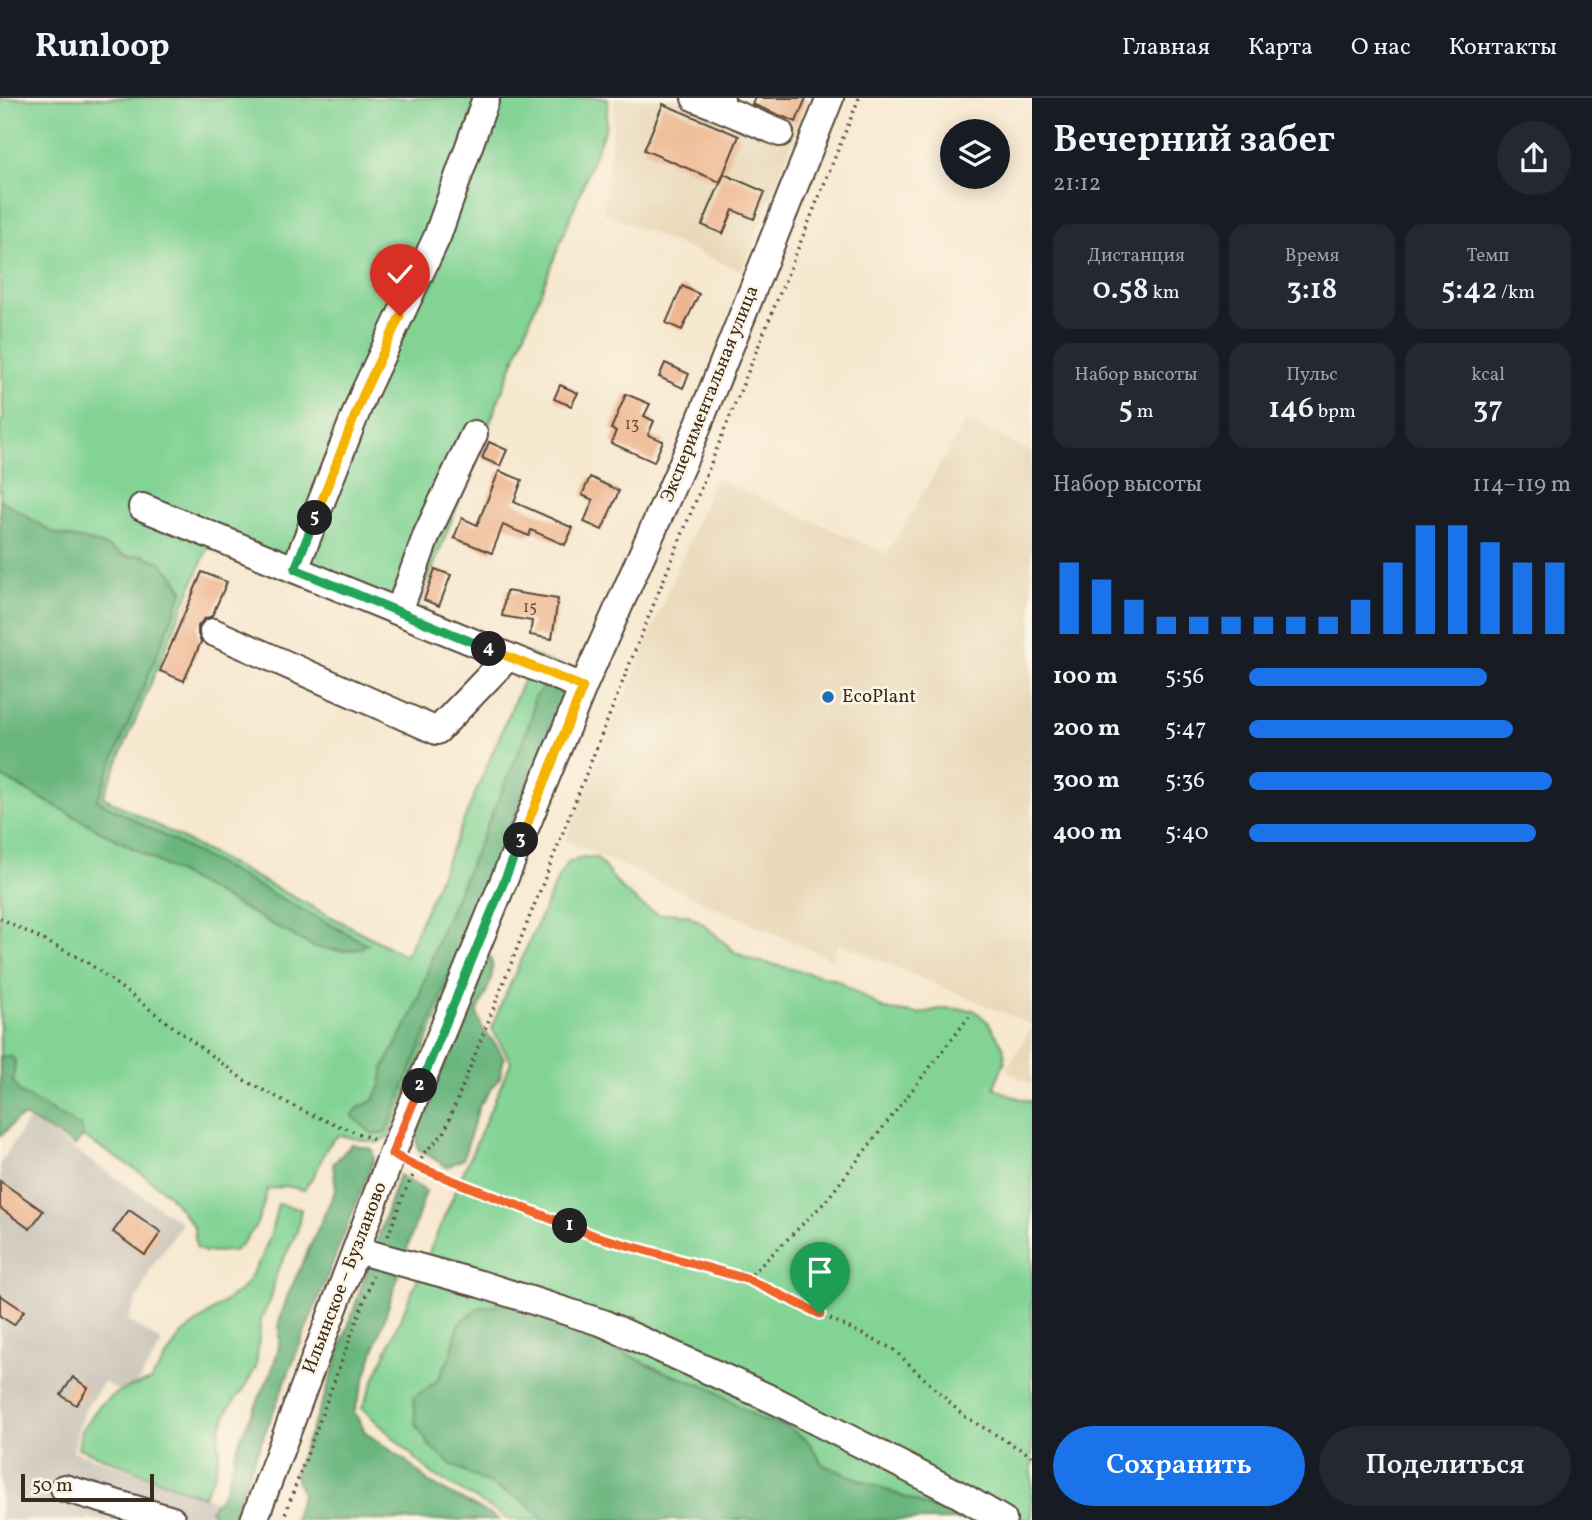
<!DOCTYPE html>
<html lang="ru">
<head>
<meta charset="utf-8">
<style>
	:root { --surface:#171b24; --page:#242831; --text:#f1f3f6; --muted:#9ea1a6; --line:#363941; --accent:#1a73e8 }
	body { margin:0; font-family:Vollkorn,serif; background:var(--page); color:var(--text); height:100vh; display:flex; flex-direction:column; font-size:26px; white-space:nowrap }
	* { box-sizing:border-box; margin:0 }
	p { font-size:23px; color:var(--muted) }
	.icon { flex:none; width:38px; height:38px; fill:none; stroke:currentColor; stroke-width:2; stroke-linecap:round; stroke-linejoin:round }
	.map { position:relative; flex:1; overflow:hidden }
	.sheet { display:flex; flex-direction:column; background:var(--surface); width:560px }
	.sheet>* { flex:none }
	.fabs { position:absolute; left:940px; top:21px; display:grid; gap:14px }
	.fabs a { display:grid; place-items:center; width:70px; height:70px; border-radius:50%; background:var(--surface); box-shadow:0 4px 18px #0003; font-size:35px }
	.scale { position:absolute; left:21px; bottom:18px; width:133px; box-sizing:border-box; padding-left:7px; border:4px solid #3b2a1e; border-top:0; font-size:19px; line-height:24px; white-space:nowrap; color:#3b2a1e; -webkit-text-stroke:5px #fcf5e5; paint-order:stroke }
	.pin { position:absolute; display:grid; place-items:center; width:60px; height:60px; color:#fff; margin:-72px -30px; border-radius:50% 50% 50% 0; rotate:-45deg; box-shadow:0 0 7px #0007 }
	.pin .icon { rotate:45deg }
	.km { position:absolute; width:35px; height:35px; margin:-18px; border-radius:50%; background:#222; color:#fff; font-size:19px; line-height:35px; text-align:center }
	.round { display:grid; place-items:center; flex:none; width:74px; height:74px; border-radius:37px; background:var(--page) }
	.head { display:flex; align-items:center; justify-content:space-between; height:119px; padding:0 21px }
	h1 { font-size:38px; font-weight:600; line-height:52px }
	.figures { display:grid; grid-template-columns:repeat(3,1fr); gap:10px; height:119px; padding:7px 21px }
	.figures div { display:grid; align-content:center; border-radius:18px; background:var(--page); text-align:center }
	.figures b { font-size:30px; font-weight:600 }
	.figures small { font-size:19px; font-weight:400 }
	.figures p { font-size:19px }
	.chart { height:196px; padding:14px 21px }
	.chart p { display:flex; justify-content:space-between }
	.chart svg { width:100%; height:126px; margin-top:7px; stroke:var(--accent); stroke-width:6 }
	.button { display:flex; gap:14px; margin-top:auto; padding:14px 21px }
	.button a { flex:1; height:80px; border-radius:42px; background:var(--accent); color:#fff; font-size:28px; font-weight:600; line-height:80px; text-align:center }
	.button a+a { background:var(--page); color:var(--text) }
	ul { padding:0 21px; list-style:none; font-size:23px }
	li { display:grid; grid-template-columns:112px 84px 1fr; align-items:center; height:52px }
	li i { height:18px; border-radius:9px; background:var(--accent) }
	header { display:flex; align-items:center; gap:42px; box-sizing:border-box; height:98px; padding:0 35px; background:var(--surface); border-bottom:2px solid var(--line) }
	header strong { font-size:33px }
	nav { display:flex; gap:38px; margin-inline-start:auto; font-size:24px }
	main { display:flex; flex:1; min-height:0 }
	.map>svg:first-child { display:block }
	.built { fill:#e9d9ba }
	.industrial { fill:#c9c3b8 }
	.green { fill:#82d394; stroke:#5e7e59; stroke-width:2; fill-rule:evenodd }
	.forest { fill:#69b57e; stroke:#52704e; stroke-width:2 }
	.building { fill:#eeb690 }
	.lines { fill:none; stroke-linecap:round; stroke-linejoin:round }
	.minor-casing { stroke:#574639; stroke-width:30 }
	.path { stroke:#574639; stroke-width:3.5; stroke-dasharray:2 5; stroke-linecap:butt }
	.minor { stroke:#fff; stroke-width:26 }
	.split-1-casing { stroke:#fff; stroke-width:14 }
	.split-2-casing { stroke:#fff; stroke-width:14 }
	.split-3-casing { stroke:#fff; stroke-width:14 }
	.split-4-casing { stroke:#fff; stroke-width:14 }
	.split-5-casing { stroke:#fff; stroke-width:14 }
	.split-6-casing { stroke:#fff; stroke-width:14 }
	.split-1 { stroke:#f0652b; stroke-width:9 }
	.split-2 { stroke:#f0652b; stroke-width:9 }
	.split-3 { stroke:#22a559; stroke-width:9 }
	.split-4 { stroke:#f5b400; stroke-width:9 }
	.split-5 { stroke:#22a559; stroke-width:9 }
	.split-6 { stroke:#f5b400; stroke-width:9 }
	.poi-dot { fill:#1f6fb2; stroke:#fcf5e5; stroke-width:2.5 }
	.labels { text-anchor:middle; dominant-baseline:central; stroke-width:5; stroke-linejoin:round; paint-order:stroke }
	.number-label { font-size:16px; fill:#684d3a }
	.street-label { font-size:19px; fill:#3b2a1e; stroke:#fcf5e5 }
	.poi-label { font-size:19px; fill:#3b2a1e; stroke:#fcf5e5; text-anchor:start }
</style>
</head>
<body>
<header>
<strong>Runloop</strong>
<nav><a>Главная</a><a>Карта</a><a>О нас</a><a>Контакты</a></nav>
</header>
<main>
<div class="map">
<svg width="1032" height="1422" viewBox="0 0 1032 1422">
	<rect width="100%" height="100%" fill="#fcf5e5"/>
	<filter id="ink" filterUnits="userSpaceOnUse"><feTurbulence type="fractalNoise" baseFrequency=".0143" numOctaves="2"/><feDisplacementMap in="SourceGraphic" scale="14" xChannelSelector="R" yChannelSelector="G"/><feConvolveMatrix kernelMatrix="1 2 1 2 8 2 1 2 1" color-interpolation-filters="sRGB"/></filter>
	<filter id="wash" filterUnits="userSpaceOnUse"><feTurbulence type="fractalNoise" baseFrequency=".00686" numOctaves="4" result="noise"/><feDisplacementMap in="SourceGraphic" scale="28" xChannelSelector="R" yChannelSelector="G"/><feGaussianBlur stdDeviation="1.57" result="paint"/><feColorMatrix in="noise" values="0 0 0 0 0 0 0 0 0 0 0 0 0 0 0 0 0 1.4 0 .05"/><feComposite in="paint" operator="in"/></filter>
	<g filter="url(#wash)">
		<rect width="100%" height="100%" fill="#f7e8d0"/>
		<!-- built -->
		<path class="built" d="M616,0H809L742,173L603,115Z
			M966,323L1032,354V927L839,845L832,861L565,742L715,380L887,456Z
			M1032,929V987L1006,972Z"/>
		<!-- industrial -->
		<path class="industrial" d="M29,1021L182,1125L150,1172L128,1222L162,1245L129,1300L104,1284L83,1314L73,1353L228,1406L214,1422H0V1066Z"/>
		<!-- green -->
		<path class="green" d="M0,0H608L606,28L416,513L576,574L389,1038L377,1045L339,1037C326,1046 323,1058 317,1071C314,1079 308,1085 304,1092L286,1088L267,1092C261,1120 256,1134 234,1153L205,1154L196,1149L194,1129L168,1096L141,1075L83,1039L80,1029C66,1020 28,1004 19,993C11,983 8,969 2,958L0,959V678L314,849L367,846L96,702L183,493L143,458L127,459L101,446L53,435L0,401V325L3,321L2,265L0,260ZM208,449L526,576L406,858L103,699ZM560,593L563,597L386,1033L374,1037L358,1010L374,1003L381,987L384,969L414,913L440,836L520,651L532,617L534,599Z
			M582,759L597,760L622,791L644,809L660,817L672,815L688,817L701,824L735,854L749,861L835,881L884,911L918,916L944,910L974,912L988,924L1003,948L1005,962L994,989L1008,997L1032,1004V1422H962L823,1367L808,1343L786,1328L761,1322L710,1290L667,1275L589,1239L506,1206L458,1227L451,1257L437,1283L414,1300L431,1350L452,1367L525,1404L545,1422H511L431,1375L362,1310L511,964L492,931L499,911L559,778L568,765Z
			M278,1106L301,1111L297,1134L276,1176L271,1201L261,1221L256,1269L244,1291L229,1309L220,1331L219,1355L214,1378L203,1399L78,1350L82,1331L100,1307L120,1293L151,1282L181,1237L244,1189L261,1161L271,1135Z"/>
		<!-- forest -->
		<path class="forest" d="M0,401L53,435L101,446L127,459L143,457L161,464L173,477L183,493L97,702L367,846C352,858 331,851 314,849L0,678Z
			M546,587L560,593L563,597L386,1034L374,1037L352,1018L358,1010L374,1002L381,987L384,969L414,913L440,836L520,651L532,617L534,599Z
			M489,857C499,876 484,897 477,915L483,932L495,945L504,960L500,979L479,1008L463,1061L447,1069L418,1051L416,1035Z
			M10,958L15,963L13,984L20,995L81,1029L83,1039L75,1048L26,1019C12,1020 11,1031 0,1038V959Z
			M352,1046L372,1051L374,1061L230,1422H221L210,1412L225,1392L239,1343L271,1275L279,1249V1224L287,1199L336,1091L333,1066Z
			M399,1077L426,1093L354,1314L366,1335L409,1365L428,1384L500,1422H294L302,1396L294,1375L324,1300Z
			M506,1206L589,1239L667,1275L710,1290L761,1322L786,1328L808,1343L823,1367L962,1422H545L525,1404L452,1367L431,1350L416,1327L413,1300L437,1283L451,1257L458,1227L478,1210Z"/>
		<g id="blocks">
			<!-- building -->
			<path class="building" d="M755,0H806L796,24L752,6Z
				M663,6L739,38L720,84L644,52Z
				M724,76L765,94L754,121L733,112L723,136L702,127Z
				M682,188L699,196L682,232L666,225Z
				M665,265L689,276L683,290L659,279Z
				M560,287L578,295L571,308L554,301Z
				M626,296L650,306L644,318L654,323L648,337L663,343L654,364L611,345L616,333L611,331Z
				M489,344L507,352L500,368L482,360Z
				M499,373L522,382L514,404L573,430L565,447L531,432L529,438L503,427L492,455L454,440L462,420L477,427Z
				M590,379L619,393L602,432L584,424L593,402L582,397Z
				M435,471L451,477L439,508L424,502Z
				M202,474L227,484L212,518L204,521L198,528V536L201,544L184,583L160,573Z
				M506,493L558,501L552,541L530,537L532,523L502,518Z
				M0,1083L43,1113L30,1131L0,1110Z
				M129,1112L161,1134L145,1157L113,1134Z
				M0,1197L24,1213L14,1227L0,1218Z
				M73,1279L88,1290L76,1307L61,1297Z"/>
		</g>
	</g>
	<g filter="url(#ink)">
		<use href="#blocks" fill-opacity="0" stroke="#574639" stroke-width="2"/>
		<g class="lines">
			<!-- minor casing -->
			<g class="minor-casing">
				<path id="minor" d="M695,0L718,9
					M721,0L718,9L780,35
					M142,409L583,589
					M295,471L363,297L437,139L486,0
					M399,513L427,436L474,336
					M213,534L437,633L508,559
					M356,1152L480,1186L603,1225L778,1304L960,1397L1003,1422
					M64,1390L172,1422
					M254,1422L392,1056L583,589L687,355L830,0"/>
			</g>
			<!-- path -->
			<path class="path" d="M0,820L87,864L244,982L305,1014L377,1043
				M411,1065L595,1138L747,1181L893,1251L964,1318L1032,1358
				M388,1138L404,1095L425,1054L444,1035L634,555L859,0
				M747,1181L825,1104L969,919
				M283,1422L373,1178"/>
			<!-- minor -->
			<use href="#minor" class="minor"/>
		</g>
	</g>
	<g class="lines" filter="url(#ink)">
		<!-- split-1 casing -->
		<g class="split-1-casing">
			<path id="split-1" d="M570,1128L595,1138L747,1181L820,1216"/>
		</g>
		<!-- split-2 casing -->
		<g class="split-2-casing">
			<path id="split-2" d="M420,988L392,1056L418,1069L570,1128"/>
		</g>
		<!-- split-3 casing -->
		<g class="split-3-casing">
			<path id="split-3" d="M420,988L521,742"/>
		</g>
		<!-- split-4 casing -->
		<g class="split-4-casing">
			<path id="split-4" d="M489,551L583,589L521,742"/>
		</g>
		<!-- split-5 casing -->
		<g class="split-5-casing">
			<path id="split-5" d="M315,420L295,471L489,551"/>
		</g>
		<!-- split-6 casing -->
		<g class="split-6-casing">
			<path id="split-6" d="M315,420L363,297L400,218"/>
		</g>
		<!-- split-1 -->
		<use href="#split-1" class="split-1"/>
		<!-- split-2 -->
		<use href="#split-2" class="split-2"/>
		<!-- split-3 -->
		<use href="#split-3" class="split-3"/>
		<!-- split-4 -->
		<use href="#split-4" class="split-4"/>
		<!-- split-5 -->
		<use href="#split-5" class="split-5"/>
		<!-- split-6 -->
		<use href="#split-6" class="split-6"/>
	</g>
	<!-- markers -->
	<circle class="poi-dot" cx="828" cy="599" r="7"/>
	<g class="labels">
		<!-- number labels -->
		<g class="number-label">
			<text x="632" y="327">13</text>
			<text x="530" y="510">15</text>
		</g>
		<!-- street labels -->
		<g class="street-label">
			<text transform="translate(710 296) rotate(-68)">Экспериментальная улица</text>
			<text transform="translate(345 1180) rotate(-69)">Ильинское – Бузланово</text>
		</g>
		<!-- poi labels -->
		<g class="poi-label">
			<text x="842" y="599">EcoPlant</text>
		</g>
	</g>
</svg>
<div class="fabs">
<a><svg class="icon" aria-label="layers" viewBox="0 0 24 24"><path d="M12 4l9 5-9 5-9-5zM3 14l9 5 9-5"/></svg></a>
</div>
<div class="scale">50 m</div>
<div class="pin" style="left:820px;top:1216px;background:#1e9e55"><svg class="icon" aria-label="arrive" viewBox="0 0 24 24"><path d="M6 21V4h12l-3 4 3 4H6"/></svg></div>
<div class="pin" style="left:400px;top:218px;background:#d93025"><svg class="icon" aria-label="check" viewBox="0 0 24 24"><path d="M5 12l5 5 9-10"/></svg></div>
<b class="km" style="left:570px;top:1128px">1</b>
<b class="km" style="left:420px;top:988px">2</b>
<b class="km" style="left:521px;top:742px">3</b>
<b class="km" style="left:489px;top:551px">4</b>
<b class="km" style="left:315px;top:420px">5</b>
</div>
<section class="sheet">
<div class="head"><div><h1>Вечерний забег</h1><p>21:12</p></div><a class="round"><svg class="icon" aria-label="share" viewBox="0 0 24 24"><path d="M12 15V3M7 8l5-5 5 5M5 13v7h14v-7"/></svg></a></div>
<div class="figures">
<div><p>Дистанция</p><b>0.58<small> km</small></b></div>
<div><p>Время</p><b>3:18</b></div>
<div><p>Темп</p><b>5:42<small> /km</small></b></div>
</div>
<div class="figures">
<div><p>Набор высоты</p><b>5<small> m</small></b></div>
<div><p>Пульс</p><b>146<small> bpm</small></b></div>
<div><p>kcal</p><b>37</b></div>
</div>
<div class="chart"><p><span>Набор высоты</span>114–119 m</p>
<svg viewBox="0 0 160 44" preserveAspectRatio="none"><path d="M5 44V19M15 44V25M25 44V32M35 44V38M45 44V38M55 44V38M65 44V38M75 44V38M85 44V38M95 44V32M105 44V19M115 44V6M125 44V6M135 44V12M145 44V19M155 44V19"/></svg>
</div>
<ul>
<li><b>100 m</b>5:56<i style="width:74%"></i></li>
<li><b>200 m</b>5:47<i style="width:82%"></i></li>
<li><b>300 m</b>5:36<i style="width:94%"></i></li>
<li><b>400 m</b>5:40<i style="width:89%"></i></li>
</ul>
<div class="button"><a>Сохранить</a><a>Поделиться</a></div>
</section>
</main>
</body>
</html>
